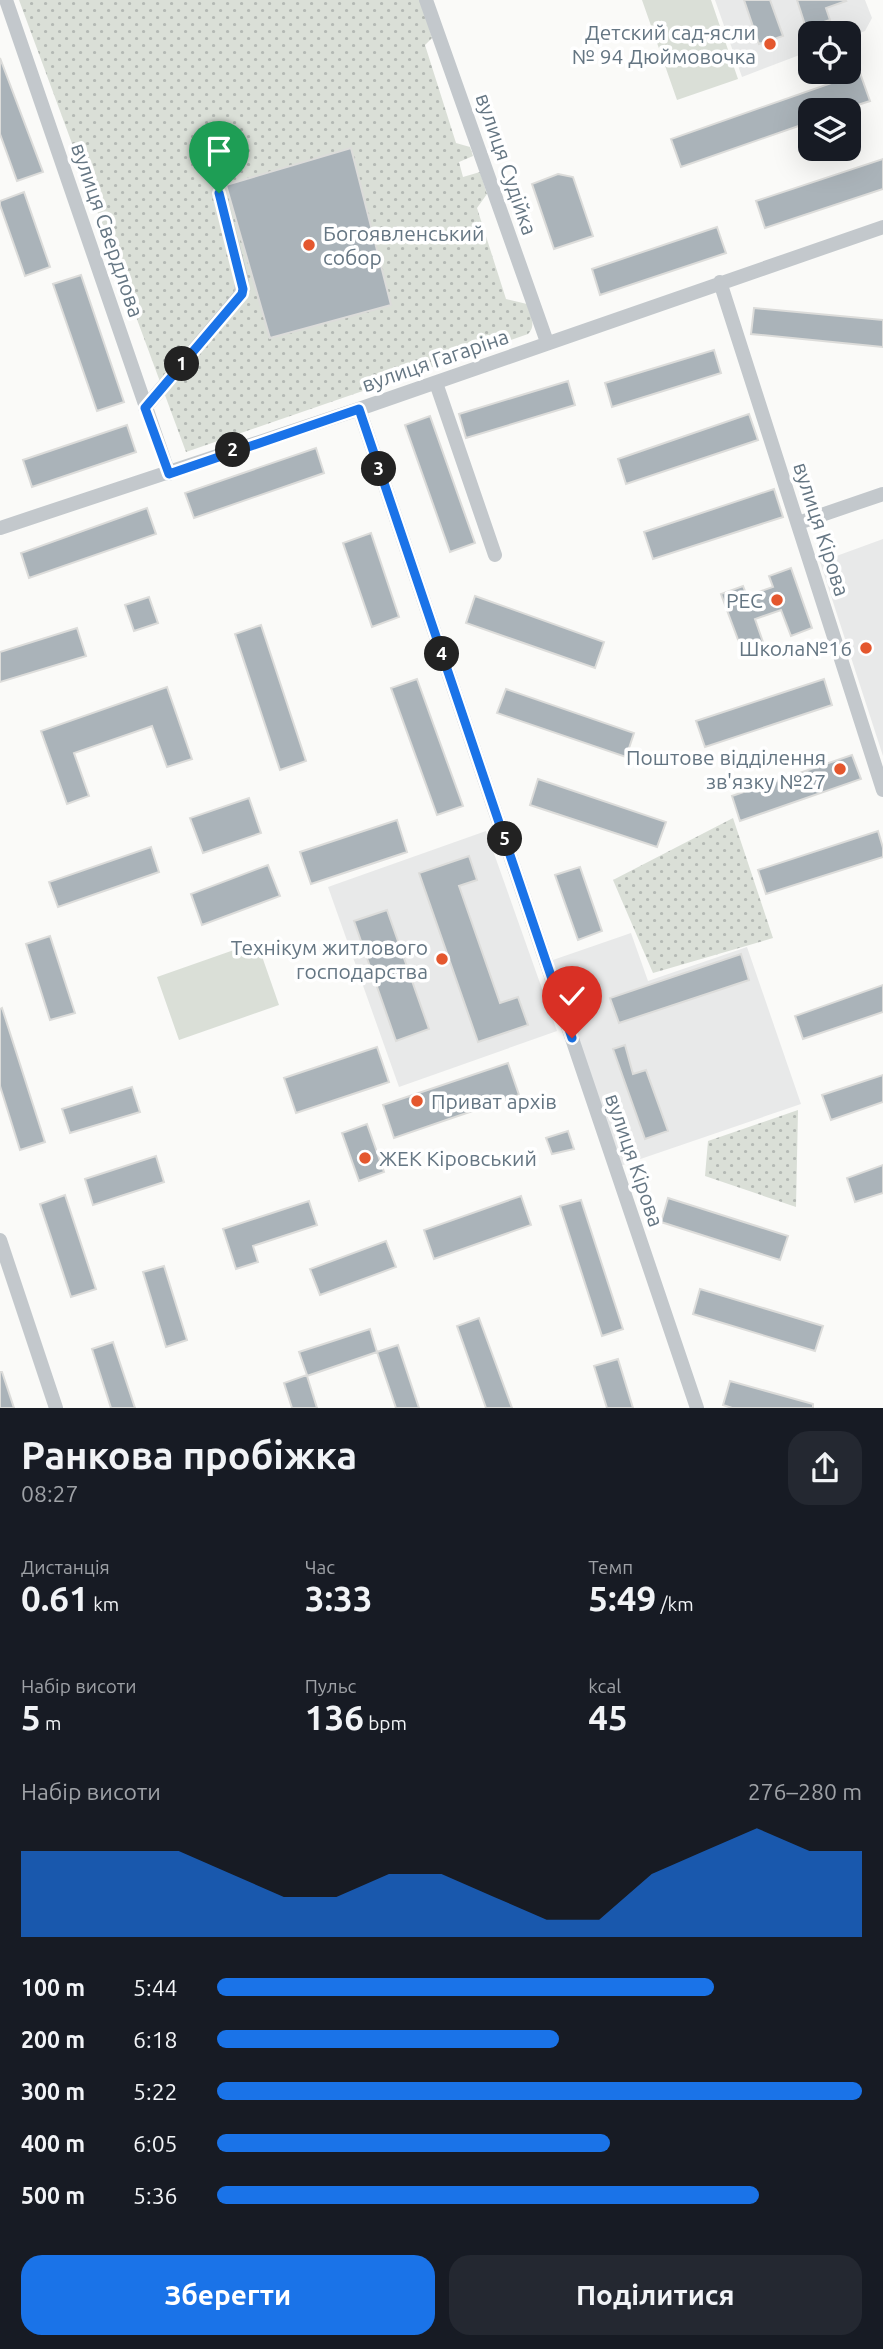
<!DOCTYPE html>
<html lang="uk">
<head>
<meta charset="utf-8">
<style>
	:root { --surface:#171b24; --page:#242831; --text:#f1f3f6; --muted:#9ea1a6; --accent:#1a73e8 }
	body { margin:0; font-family:Ubuntu,sans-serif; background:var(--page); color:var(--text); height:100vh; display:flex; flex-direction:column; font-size:26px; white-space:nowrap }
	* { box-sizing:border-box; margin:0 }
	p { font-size:23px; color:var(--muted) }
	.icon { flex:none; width:38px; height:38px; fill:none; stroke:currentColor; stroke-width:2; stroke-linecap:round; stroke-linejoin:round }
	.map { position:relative; height:1408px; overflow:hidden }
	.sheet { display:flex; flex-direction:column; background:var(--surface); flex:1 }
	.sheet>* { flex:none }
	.buttons { position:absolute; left:798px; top:21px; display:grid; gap:14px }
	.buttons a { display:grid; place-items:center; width:63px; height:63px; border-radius:14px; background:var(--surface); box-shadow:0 7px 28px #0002; font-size:35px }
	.pin { position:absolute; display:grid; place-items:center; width:60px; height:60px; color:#fff; margin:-72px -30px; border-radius:50% 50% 50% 0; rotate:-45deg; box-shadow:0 0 7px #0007 }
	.pin .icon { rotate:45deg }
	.km { position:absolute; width:35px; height:35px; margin:-18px; border-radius:50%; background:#222; color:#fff; font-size:19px; line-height:35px; text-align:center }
	.round { display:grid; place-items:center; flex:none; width:74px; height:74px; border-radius:21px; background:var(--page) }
	.headline { display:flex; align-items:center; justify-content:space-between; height:119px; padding:0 21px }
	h1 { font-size:38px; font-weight:600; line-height:52px }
	.metrics { display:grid; grid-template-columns:repeat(3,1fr); gap:10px; height:119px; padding:7px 21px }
	.metrics div { display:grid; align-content:center }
	.metrics b { font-size:35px; font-weight:600 }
	.metrics small { font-size:19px; font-weight:400 }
	.metrics p { font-size:19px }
	.chart { height:196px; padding:14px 21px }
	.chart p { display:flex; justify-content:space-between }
	.chart svg { width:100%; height:126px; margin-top:7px; fill:var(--accent); opacity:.7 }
	.primary-button { display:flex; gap:14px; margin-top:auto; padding:14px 21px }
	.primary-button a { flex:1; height:80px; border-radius:21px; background:var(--accent); color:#fff; font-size:28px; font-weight:600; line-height:80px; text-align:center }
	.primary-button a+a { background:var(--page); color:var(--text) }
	ul { padding:0 21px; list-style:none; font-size:23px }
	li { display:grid; grid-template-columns:112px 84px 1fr; align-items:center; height:52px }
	li i { height:18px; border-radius:9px; background:var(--accent) }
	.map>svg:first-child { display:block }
	.built { fill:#e8e9e9 }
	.park { fill:url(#park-dots) }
	.pitch { fill:#dadfd7 }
	.building { fill:#aab3b9; stroke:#dcdcda; stroke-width:2 }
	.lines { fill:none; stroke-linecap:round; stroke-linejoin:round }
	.minor { stroke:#c3c8cc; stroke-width:14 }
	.route-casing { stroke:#fff; stroke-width:14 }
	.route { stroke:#1a73e8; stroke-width:9 }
	.poi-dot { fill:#e4572e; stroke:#fff; stroke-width:2.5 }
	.labels { text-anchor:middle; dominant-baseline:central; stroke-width:7; stroke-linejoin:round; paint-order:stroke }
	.poi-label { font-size:21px; fill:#657683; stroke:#fff; text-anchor:end }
	.street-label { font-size:21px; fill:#657683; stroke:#fff }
</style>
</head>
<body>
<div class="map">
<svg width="883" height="1408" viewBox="0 0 883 1408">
	<defs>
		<pattern id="park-dots" width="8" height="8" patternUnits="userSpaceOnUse" patternTransform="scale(1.75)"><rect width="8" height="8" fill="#dadfd7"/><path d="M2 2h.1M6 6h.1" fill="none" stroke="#b4b9b4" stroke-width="1.8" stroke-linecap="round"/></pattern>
	</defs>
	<rect width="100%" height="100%" fill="#fafaf8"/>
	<!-- built -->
	<path class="built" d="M715,0H865L872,18L865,31L849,37V33H810V51L742,77Z
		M883,539V756L820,562Z
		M486,831L557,1031L399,1087L328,887Z
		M631,933L648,981L747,947L801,1104L620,1166L550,961Z"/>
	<!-- park -->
	<path class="park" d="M19,0H421L432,38L425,45L456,143L470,147L473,156L459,162L463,177L480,172L487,194L477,208L506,299L527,304C530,315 537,325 528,334L186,452Z
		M733,818L773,938L653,973L613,880Z
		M798,1110L796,1207L705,1176L708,1141Z"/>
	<!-- pitch -->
	<path class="pitch" d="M642,0H711L738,79L677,100Z
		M257,942L279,1005L179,1040L157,977Z"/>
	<!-- building -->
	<path class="building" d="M744,0H770L783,36L759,44Z
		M797,0H845L846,1L826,8L830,20L806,28Z
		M0,58L43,172L17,181L0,134Z
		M860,73L870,101L842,110H810V122L681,167L671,139Z
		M351,148L391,305L270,338L226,185Z
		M883,159V189L765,228L756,201Z
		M558,174L573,177L593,236L554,249L532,184Z
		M24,192L50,267L25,276L0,205V201Z
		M717,227L726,253L600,295L592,269Z
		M81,275L124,402L97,411L53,284Z
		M754,308L883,320V347L751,334Z
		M714,350L721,373L612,407L605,383Z
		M568,381L575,405L466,438L459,414Z
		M749,414L758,440L626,484L618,459Z
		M430,416L475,543L450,552L405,425Z
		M127,425L136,452L32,487L23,460Z
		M316,448L324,473L194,518L185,493Z
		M774,489L783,517L653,559L644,532Z
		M147,508L156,534L29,578L21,553Z
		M371,533L399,617L372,627L343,543Z
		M791,568L812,628L791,636L781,610L755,619L764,645L743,653L721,594L743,586L747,596L773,587L769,576Z
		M475,596L604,642L595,668L466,623Z
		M149,597L158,623L134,631L125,605Z
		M261,625L306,761L280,770L235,634Z
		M77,628L86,656L0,682V652Z
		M417,679L463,806L437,815L391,688Z
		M824,679L832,705L705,747L696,721Z
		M167,687L192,759L167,767L152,726L74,753L89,796L67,804L41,731Z
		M506,689L634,733L626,757L497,713Z
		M852,755L861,779L740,821L732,796Z
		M538,779L666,822L657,847L530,805Z
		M249,798L261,833L203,853L190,818Z
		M397,820L407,852L311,884L300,852Z
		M878,831L883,848V857L766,894L758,870Z
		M151,847L159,872L58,907L49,882Z
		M469,856L477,880L459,886L500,1003L518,997L528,1025L478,1042L419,873Z
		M268,865L280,896L202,925L191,894Z
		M580,867L602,931L578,940L555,875Z
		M387,910L429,1029L396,1041L354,921Z
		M50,936L75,1013L50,1020L26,944Z
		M741,954L749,980L619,1023L610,998Z
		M883,985V1012L803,1039L795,1016Z
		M2,1008L45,1142L20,1150L0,1086V1009Z
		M625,1045L633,1074L646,1070L668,1131L645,1139L613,1049Z
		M377,1047L389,1082L296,1113L284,1078Z
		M508,1063L519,1095L394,1138L383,1105Z
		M883,1075V1102L831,1120L822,1095Z
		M132,1087L140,1112L70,1133L62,1109Z
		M367,1124L384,1172L359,1181L342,1133Z
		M568,1131L574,1149L552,1154L546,1138Z
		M156,1156L164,1182L93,1205L85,1179Z
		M883,1165V1193L855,1202L847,1178Z
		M65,1195L96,1289L71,1297L40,1204Z
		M521,1196L531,1225L434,1259L424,1230Z
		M668,1198L788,1236L780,1260L661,1222Z
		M581,1200L623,1329L602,1336L560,1206Z
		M309,1201L317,1225L253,1246L258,1262L236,1269L223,1229Z
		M386,1241L396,1267L320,1295L310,1269Z
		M164,1266L187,1340L166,1347L143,1272Z
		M700,1289L823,1326L815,1351L693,1314Z
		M479,1318L512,1408H486L457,1326Z
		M370,1329L377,1352L307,1376L317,1408H292L284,1383L307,1375L299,1352Z
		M113,1342L135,1408H111L92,1349Z
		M398,1345L419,1408H396L377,1352Z
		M618,1359L633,1408H607L594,1366Z
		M0,1372H2L14,1408H0Z
		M730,1381L813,1404V1408H732L723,1405Z"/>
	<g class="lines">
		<!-- minor -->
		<path class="minor" d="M6,0L169,474
			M426,0L547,342
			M720,282L883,790
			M436,383L495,555
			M145,408L241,294L242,281L219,193
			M359,409L697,1408
			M798,523L883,494
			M0,528L359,409L883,227
			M0,1240L56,1408"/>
	</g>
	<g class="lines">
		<!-- route casing -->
		<g class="route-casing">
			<path id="route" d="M219,193L243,289L242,294L145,408L169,474L359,409L572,1038"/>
		</g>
		<!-- route -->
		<use href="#route" class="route"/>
	</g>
	<!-- markers -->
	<g class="poi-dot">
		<circle cx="770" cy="44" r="7"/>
		<circle cx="309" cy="245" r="7"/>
		<circle cx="777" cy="600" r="7"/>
		<circle cx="866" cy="648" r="7"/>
		<circle cx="840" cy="769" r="7"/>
		<circle cx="442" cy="959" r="7"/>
		<circle cx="417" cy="1101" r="7"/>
		<circle cx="365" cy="1158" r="7"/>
	</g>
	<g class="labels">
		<!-- poi labels -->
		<g class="poi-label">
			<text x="756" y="32">Детский сад-ясли<tspan x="756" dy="24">№ 94 Дюймовочка</tspan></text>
			<text x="323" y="233" text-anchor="start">Богоявленський<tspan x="323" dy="24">собор</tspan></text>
			<text x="763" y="600">РЕС</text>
			<text x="852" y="648">Школа№16</text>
			<text x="826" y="757">Поштове відділення<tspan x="826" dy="24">зв'язку №27</tspan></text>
			<text x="428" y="947">Технікум житлового<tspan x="428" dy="24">господарства</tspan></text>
			<text x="431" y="1101" text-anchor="start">Приват архів</text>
			<text x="379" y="1158" text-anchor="start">ЖЕК Кіровський</text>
		</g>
		<!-- street labels -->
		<g class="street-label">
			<text transform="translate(507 164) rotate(71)">вулиця Судійка</text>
			<text transform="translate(108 230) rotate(71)">вулиця Свердлова</text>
			<text transform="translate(435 360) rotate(-19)">вулиця Гагаріна</text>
			<text transform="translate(822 529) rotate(72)">вулиця Кірова</text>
			<text transform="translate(635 1160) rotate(71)">вулиця Кірова</text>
		</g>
	</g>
</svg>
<div class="buttons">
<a><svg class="icon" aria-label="locate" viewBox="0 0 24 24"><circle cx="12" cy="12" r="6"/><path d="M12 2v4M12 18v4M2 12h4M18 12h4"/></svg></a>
<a><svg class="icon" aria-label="layers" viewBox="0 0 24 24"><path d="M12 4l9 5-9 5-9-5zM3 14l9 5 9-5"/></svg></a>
</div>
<div class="pin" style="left:219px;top:193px;background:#1e9e55"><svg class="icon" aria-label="arrive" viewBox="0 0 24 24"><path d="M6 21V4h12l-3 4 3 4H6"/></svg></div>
<div class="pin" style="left:572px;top:1038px;background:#d93025"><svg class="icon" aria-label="check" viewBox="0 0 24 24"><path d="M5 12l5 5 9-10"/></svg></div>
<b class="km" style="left:182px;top:364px">1</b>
<b class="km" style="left:233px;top:450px">2</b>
<b class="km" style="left:379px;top:469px">3</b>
<b class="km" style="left:442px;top:654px">4</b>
<b class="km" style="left:505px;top:839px">5</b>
</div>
<section class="sheet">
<div class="headline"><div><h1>Ранкова пробіжка</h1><p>08:27</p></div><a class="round"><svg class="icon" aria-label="share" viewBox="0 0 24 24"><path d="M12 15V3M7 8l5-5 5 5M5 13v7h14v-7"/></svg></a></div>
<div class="metrics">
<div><p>Дистанція</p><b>0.61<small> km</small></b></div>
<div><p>Час</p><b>3:33</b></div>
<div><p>Темп</p><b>5:49<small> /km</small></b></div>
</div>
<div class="metrics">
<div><p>Набір висоти</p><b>5<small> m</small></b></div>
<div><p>Пульс</p><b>136<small> bpm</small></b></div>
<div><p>kcal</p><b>45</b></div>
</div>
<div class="chart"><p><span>Набір висоти</span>276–280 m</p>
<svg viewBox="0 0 160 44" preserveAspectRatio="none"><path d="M0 44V14L10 14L20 14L30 14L40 22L50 30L60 30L70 22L80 22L90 30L100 38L110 38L120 22L130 14L140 6L150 14L160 14V44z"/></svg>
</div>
<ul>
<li><b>100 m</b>5:44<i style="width:77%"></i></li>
<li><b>200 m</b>6:18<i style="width:53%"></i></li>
<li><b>300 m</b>5:22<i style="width:100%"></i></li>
<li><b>400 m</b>6:05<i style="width:61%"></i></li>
<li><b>500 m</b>5:36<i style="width:84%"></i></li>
</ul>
<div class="primary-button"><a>Зберегти</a><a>Поділитися</a></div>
</section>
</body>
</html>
